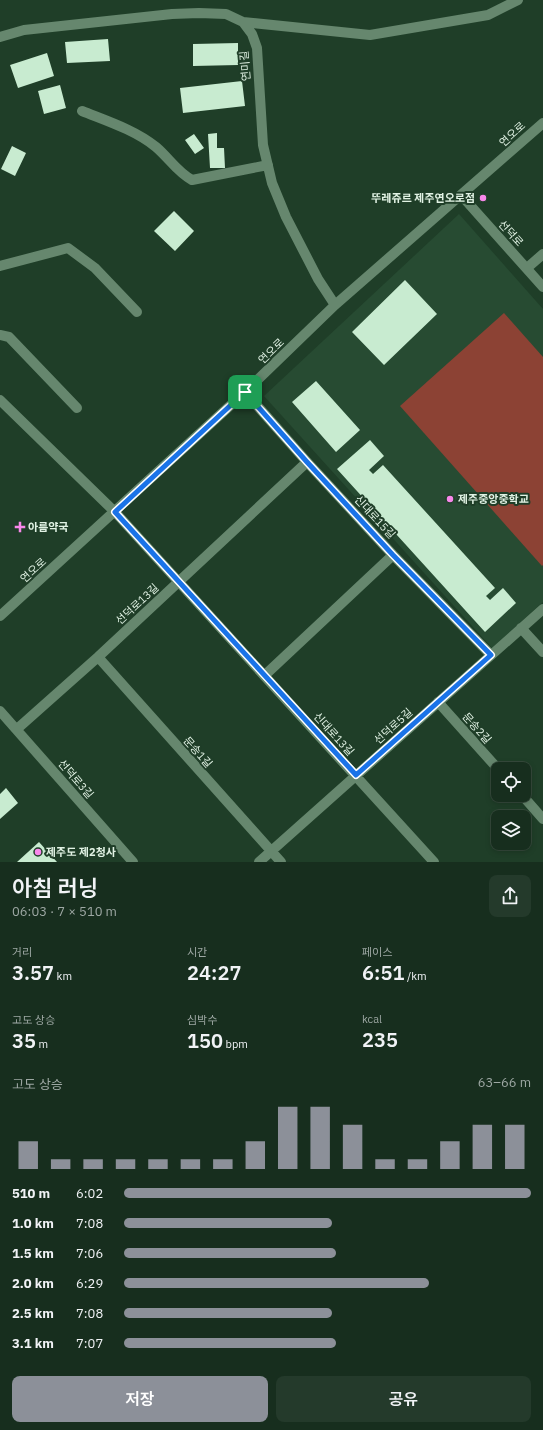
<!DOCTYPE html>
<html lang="ko">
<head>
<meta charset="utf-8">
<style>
	:root { --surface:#172e1e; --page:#243a2b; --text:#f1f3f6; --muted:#9ea8a4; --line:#364a3c; --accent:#8c9099 }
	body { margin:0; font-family:"IBM Plex Sans","Noto Sans KR",sans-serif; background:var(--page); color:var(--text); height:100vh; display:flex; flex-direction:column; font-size:15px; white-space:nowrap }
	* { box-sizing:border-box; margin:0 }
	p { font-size:13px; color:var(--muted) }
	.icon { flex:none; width:22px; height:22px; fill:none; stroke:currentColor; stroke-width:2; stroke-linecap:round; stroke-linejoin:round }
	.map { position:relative; height:862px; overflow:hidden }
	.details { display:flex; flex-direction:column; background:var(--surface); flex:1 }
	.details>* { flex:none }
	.fabs { position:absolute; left:491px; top:762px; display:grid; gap:8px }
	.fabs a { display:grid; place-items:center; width:40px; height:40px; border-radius:8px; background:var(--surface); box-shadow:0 2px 6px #0003,0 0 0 1px var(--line); font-size:20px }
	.pin { position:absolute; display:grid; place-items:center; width:34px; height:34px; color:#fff; margin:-17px; border-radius:8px; box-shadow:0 2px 6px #0006 }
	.round { display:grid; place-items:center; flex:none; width:42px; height:42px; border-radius:8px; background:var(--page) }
	.overview { display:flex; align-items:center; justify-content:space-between; height:68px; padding:0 12px }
	h1 { font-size:22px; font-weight:600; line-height:30px }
	.metrics { display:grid; grid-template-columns:repeat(3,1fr); gap:6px; height:68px; padding:4px 12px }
	.metrics div { display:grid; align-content:center }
	.metrics b { font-size:20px; font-weight:600 }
	.metrics small { font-size:11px; font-weight:400 }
	.metrics p { font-size:11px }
	.chart { height:112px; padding:8px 12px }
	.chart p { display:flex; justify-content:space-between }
	.chart svg { width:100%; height:72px; margin-top:4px; stroke:var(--accent); stroke-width:6 }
	.cta { display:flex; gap:8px; margin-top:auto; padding:8px 12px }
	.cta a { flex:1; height:46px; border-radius:8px; background:var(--accent); color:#fff; font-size:16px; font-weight:600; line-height:46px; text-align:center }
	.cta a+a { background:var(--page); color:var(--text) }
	ul { padding:0 12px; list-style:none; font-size:13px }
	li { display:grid; grid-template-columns:64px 48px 1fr; align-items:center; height:30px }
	li i { height:10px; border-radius:5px; background:var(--accent) }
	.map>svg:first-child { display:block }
	.built { fill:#274b32 }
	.green { fill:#8c4234 }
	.building { fill:#c8ebd0 }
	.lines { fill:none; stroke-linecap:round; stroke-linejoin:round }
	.minor { stroke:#66876e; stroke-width:10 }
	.route-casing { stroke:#fff; stroke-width:8 }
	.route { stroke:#1a73e8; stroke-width:5 }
	.poi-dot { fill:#f888ea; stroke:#1f3e28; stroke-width:1.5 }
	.labels { text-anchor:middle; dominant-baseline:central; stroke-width:4; stroke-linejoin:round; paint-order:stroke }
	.street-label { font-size:11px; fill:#e1f2e4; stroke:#1f3e28 }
	.poi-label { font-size:11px; font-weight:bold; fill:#e1f2e4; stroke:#1f3e28; text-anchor:start }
</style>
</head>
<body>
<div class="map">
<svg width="543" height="862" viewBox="0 0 543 862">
	<rect width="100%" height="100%" fill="#1f3e28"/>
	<!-- built -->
	<path class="built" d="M459,214L543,309V602L492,648L264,396Z"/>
	<!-- green -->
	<path class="green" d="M504,313L543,357V565L542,566L400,406Z"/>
	<!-- building -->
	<path class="building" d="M108,39L110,61L67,63L65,42Z
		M238,43V65L193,66V44Z
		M47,53L54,76L18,88L10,65Z
		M242,81L245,106L183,113L180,88Z
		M60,85L66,108L44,114L38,91Z
		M217,133V148H224L225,168H210L208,134Z
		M194,134L204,148L195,154L185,140Z
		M12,146L26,153L15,176L1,169Z
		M174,211L194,231L175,251L154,231Z
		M405,280L437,314L384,365L352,332Z
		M316,381L360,430L336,452L292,402Z
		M370,440L384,456L369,470L373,474L383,465L495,588L486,596L490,600L503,588L516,603L485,632L337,469Z
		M6,788L18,803L0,819V794Z
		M39,842L57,862H17Z"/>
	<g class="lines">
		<!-- minor -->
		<path class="minor" d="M243,22L370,35L488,15L518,0
			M0,37L24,30L172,14L199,13L226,14L243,22L252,34L257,48L263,145L272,183L286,217L318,279L335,305
			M82,111C107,121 135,130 156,147C169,158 177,172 192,180L268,165
			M461,195L543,287
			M0,266L68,248L95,268L137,312
			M527,268L543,254
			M0,335L9,337L77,408
			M245,392L307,462L393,555L491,655
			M0,400L115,512L434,862
			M0,616L245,392L335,305L543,123
			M521,628L543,652
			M98,657L281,862
			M265,675L393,555
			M438,702L498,769
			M0,711L133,862
			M17,729L98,657L307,462
			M522,795L543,819
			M259,862L543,609"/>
	</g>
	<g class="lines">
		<!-- route casing -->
		<g class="route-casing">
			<path id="route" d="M245,392L307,462L393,555L491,655L356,775L115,512Z"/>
		</g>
		<!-- route -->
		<use href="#route" class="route"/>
	</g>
	<!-- markers -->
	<g class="poi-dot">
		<circle cx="483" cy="198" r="4"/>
		<circle cx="450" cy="499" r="4"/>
		<path d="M18 521h4v4h4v4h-4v4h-4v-4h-4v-4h4z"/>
		<circle cx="38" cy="852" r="4"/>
	</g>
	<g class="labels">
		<!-- street labels -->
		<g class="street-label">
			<text transform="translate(245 66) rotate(-95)">연미길</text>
			<text transform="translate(512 134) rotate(-42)">연오로</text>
			<text transform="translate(511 233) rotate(48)">선덕로</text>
			<text transform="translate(271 351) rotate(-44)">연오로</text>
			<text transform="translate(375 517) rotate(47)">신대로15길</text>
			<text transform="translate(33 570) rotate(-42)">연오로</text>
			<text transform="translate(137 604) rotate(-43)">선덕로13길</text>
			<text transform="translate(393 726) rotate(-42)">선덕로5길</text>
			<text transform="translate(477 728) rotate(48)">문송2길</text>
			<text transform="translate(334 734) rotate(48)">신대로13길</text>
			<text transform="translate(198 752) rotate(48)">문송1길</text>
			<text transform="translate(76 779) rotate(49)">선덕로3길</text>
		</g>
		<!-- poi labels -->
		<g class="poi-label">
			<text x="475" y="198" text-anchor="end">뚜레쥬르 제주연오로점</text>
			<text x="458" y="499">제주중앙중학교</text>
			<text x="28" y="527">아름약국</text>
			<text x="46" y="852">제주도 제2청사</text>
		</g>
	</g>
</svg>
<div class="fabs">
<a><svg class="icon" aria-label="locate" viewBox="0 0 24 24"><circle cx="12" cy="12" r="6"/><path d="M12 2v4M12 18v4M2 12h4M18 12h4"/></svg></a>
<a><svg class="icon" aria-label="layers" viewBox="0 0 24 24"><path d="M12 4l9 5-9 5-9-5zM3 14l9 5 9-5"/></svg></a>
</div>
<div class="pin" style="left:245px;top:392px;background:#1e9e55"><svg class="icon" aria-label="arrive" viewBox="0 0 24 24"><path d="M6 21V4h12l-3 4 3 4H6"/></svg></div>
</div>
<section class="details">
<div class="overview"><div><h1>아침 러닝</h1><p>06:03 · 7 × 510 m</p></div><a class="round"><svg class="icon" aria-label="share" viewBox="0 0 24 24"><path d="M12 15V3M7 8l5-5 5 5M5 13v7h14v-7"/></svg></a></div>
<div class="metrics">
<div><p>거리</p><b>3.57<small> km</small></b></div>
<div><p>시간</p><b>24:27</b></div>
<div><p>페이스</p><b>6:51<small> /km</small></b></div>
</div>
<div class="metrics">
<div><p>고도 상승</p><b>35<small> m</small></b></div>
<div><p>심박수</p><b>150<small> bpm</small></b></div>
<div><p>kcal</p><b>235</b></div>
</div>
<div class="chart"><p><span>고도 상승</span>63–66 m</p>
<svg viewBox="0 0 160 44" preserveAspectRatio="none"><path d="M5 44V27M15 44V38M25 44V38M35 44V38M45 44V38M55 44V38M65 44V38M75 44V27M85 44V6M95 44V6M105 44V17M115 44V38M125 44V38M135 44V27M145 44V17M155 44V17"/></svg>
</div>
<ul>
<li><b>510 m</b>6:02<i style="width:100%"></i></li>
<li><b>1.0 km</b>7:08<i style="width:51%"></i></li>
<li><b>1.5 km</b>7:06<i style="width:52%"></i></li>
<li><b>2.0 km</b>6:29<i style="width:75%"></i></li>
<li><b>2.5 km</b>7:08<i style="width:51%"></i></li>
<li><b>3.1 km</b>7:07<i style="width:52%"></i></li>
</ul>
<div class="cta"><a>저장</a><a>공유</a></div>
</section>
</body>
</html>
